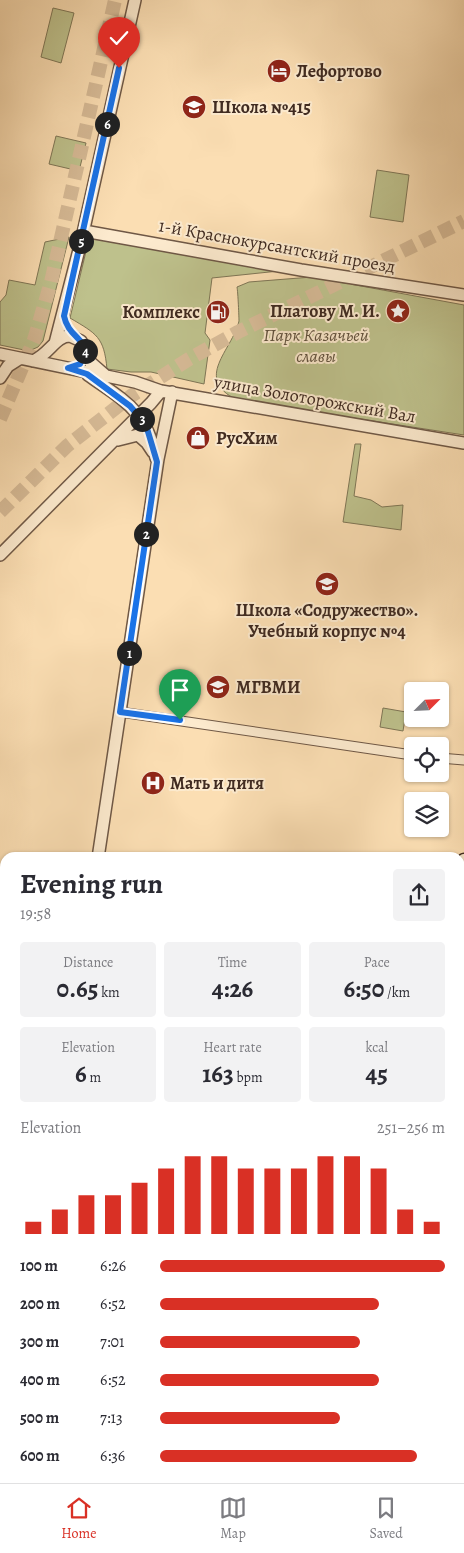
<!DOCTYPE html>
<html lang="en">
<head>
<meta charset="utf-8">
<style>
	:root { --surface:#fff; --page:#f2f2f3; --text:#2b2b33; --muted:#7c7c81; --line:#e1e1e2; --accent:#d93025 }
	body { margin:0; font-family:Alegreya,serif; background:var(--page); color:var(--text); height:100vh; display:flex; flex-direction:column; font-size:19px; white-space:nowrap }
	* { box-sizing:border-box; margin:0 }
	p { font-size:16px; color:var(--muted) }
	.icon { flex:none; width:28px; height:28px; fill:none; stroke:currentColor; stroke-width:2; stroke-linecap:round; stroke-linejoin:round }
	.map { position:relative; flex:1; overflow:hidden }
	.details { position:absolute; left:0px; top:852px; width:465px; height:631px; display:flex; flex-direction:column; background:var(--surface); border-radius:15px 15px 0 0; box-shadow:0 1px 4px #0004 }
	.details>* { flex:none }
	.needle { width:32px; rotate:66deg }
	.controls { position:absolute; left:404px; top:682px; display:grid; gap:10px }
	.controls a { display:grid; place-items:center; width:45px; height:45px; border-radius:5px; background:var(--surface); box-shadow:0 1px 4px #0004; font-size:25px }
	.pin { position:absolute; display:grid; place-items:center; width:42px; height:42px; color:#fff; margin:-51px -21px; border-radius:50% 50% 50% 0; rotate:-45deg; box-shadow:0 0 5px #0007 }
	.pin .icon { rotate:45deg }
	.km { position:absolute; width:25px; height:25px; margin:-12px; border-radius:50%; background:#222; color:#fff; font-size:14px; line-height:25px; text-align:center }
	.round { display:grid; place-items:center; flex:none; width:52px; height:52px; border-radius:5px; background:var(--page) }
	.head { display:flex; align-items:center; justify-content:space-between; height:85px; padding:0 20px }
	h1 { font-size:28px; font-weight:600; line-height:38px }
	.metrics { display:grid; grid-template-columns:repeat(3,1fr); gap:8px; height:85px; padding:5px 20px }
	.metrics div { display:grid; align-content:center; border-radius:5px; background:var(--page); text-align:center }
	.metrics b { font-size:25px; font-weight:600 }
	.metrics small { font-size:14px; font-weight:400 }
	.metrics p { font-size:14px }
	.chart { height:140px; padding:10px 20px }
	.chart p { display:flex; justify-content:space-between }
	.chart svg { width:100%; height:90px; margin-top:5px; stroke:var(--accent); stroke-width:6 }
	ul { padding:0 20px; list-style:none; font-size:16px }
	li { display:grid; grid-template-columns:80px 60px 1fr; align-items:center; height:38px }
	li i { height:12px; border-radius:6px; background:var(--accent) }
	.tab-bar { display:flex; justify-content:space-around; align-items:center; height:70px; border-top:1px solid var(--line); background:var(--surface); font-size:14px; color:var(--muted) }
	.tab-bar a { display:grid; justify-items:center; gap:2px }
	.tab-bar .selected { color:var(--accent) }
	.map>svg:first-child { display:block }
	.green { fill:#bec18c; stroke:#7f7656 }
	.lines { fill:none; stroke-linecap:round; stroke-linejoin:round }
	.primary-tunnel { stroke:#d6ba96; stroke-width:14; stroke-dasharray:14 7; stroke-linecap:butt }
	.minor-casing { stroke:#6f5846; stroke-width:11 }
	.tertiary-casing { stroke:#6f5846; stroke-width:14 }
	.secondary-casing { stroke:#402b21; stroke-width:15 }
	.minor { stroke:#fceace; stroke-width:9 }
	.tertiary { stroke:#fceace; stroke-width:11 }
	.secondary { stroke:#fceace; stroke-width:12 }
	.tram { stroke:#402b21; stroke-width:1 }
	.route-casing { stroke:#fff; stroke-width:10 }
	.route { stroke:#1a73e8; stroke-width:6 }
	.labels { text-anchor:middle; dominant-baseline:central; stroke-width:4; stroke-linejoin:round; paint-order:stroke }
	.poi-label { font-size:18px; font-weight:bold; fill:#402b21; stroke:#fceace; text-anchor:start }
	.street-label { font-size:18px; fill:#402b21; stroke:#fceace }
	.park-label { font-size:18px; font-style:italic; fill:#60503c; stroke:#fceace }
</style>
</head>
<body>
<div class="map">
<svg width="464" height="1483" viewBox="0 0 464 1483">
	<rect width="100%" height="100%" fill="#fbdeb3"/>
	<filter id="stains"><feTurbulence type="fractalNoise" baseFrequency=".004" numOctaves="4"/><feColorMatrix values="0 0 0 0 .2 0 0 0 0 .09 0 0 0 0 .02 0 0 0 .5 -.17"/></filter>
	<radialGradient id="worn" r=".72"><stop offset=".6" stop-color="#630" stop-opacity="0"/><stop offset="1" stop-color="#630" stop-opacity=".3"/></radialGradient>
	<!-- green -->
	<path class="green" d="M53,8L74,13L61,63L41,57Z
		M56,136L86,143L79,171L49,164Z
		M377,170L409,175L403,222L370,217Z
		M69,237L43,341L38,347L29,351L0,345V302L6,295L9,280L35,285L45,242Z
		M92,237L279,271L212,278L205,333L210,340L204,384L151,372H131L107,369C104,337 97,334 70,318L89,239Z
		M312,277L464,305V435L237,400C193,378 232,351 239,321C239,318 238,292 237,287L249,282Z
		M355,444H361L354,496L371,500L382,507L403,505L401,530L343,522Z
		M383,708L406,712L403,731L380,727Z"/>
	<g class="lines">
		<!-- primary-tunnel -->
		<path class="primary-tunnel" d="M0,419L34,340L51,282L115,0
			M0,512L67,446L131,396L189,359L238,332L464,221"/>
		<!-- minor casing -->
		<g class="minor-casing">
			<path id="minor" d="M120,712L412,755
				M440,758L464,760
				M0,1086H5
				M460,1366L464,1367"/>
		</g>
		<!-- tertiary casing -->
		<g class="tertiary-casing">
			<path id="tertiary" d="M84,231L301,270L464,295
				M55,343L81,242L135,0
				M0,354L135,382L161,391L464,443
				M33,361C50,354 55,336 70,336L81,341L90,362L106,376
				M88,375C126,402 146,410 156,458
				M0,378L8,366L19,359
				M118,440L138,435L147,443L153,452
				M0,555L151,403L161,391
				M98,858L158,459L172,392
				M0,1470L5,1444"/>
		</g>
		<!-- secondary casing -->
		<g class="secondary-casing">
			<path id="secondary" d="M460,894L464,860
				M460,1030L464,993
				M394,1483V1479
				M409,1483L410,1479"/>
		</g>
		<!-- minor -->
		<use href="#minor" class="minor"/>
		<!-- tertiary -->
		<use href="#tertiary" class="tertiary"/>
		<!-- secondary -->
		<use href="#secondary" class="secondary"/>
		<!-- tram -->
		<path class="tram" d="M460,946L464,909
			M460,995L464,958
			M404,1483L405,1479"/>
	</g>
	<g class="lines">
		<!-- route casing -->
		<g class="route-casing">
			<path id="route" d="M119,68L64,316C68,336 84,337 85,353L80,364L68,368L87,374L130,406L146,425L157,462L120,712L180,720"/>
		</g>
		<!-- route -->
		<use href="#route" class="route"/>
	</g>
	<!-- icons -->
	<defs>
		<g id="hotel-disc" transform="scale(1.25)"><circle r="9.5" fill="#8f2418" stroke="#fceace"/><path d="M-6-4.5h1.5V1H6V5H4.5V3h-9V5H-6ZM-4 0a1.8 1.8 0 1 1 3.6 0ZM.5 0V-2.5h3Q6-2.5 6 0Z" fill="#fff"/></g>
		<g id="school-disc" transform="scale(1.25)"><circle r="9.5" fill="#8f2418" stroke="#fceace"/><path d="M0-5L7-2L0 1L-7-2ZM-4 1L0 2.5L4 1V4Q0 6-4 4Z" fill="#fff"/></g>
		<g id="sight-disc" transform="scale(1.25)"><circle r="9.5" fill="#8f2418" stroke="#fceace"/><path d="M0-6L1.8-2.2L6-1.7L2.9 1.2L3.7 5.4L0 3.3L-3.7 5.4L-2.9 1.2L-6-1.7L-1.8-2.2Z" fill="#fff"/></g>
		<g id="fuel-disc" transform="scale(1.25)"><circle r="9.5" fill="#8f2418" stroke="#fceace"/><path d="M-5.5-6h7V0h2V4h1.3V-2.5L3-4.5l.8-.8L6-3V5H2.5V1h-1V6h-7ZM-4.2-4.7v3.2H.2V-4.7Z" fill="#fff"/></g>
		<g id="shop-disc" transform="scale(1.25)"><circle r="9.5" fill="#8f2418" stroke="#fceace"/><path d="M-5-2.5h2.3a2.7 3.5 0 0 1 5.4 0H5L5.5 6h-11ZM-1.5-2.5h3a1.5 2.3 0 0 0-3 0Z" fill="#fff"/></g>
		<g id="university-disc" transform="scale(1.25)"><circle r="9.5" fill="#8f2418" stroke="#fceace"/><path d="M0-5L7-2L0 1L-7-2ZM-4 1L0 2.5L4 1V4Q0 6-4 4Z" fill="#fff"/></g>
		<g id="hospital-disc" transform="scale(1.25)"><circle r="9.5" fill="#8f2418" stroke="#fceace"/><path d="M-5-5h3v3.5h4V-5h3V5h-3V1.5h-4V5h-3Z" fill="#fff"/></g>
	</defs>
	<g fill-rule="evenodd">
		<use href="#hotel-disc" x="279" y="71"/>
		<use href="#school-disc" x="194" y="107"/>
		<use href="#sight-disc" x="398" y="311"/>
		<use href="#fuel-disc" x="218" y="312"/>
		<use href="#shop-disc" x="198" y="438"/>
		<use href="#school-disc" x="327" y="584"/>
		<use href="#university-disc" x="218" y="687"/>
		<use href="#hospital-disc" x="153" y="783"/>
	</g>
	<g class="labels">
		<!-- poi labels -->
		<g class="poi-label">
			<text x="296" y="71">Лефортово</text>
			<text x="212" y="107">Школа №415</text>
			<text x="380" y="311" text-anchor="end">Платову М. И.</text>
			<text x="200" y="312" text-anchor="end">Комплекс</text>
			<text x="216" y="438">РусХим</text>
			<text x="327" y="610" text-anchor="middle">Школа «Содружество».<tspan x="327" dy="21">Учебный корпус №4</tspan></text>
			<text x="236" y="687">МГВМИ</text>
			<text x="170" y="783">Мать и дитя</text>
		</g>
		<!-- street labels -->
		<g class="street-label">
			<text transform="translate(277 246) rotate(10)">1-й Краснокурсантский проезд</text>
			<text transform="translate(315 399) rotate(10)">улица Золоторожский Вал</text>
		</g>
		<!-- park labels -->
		<g class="park-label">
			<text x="316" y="335">Парк Казачьей<tspan x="316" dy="21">славы</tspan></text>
		</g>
	</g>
	<rect width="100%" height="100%" filter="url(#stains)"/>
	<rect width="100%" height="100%" fill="url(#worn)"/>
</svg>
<div class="controls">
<a><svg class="needle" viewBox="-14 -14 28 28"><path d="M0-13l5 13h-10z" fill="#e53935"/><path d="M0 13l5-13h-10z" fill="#7c7c81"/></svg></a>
<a><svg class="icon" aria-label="locate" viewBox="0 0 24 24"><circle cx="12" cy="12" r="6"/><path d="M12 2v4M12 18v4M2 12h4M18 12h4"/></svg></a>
<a><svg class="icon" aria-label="layers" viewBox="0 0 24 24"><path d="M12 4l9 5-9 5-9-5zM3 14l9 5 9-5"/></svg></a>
</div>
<div class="pin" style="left:180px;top:720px;background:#1e9e55"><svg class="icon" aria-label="arrive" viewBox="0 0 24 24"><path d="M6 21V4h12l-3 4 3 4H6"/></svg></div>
<div class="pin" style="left:119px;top:68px;background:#d93025"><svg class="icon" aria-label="check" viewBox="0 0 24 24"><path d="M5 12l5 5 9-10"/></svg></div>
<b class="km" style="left:129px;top:653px">1</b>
<b class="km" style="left:146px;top:534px">2</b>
<b class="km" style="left:142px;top:419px">3</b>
<b class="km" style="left:85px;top:351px">4</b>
<b class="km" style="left:81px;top:241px">5</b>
<b class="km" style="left:107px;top:124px">6</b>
<section class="details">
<div class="head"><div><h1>Evening run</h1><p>19:58</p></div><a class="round"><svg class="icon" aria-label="share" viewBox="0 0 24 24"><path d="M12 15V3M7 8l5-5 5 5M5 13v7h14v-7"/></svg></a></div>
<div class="metrics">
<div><p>Distance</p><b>0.65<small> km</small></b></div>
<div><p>Time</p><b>4:26</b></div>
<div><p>Pace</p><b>6:50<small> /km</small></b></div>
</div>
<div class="metrics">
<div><p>Elevation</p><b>6<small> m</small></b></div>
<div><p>Heart rate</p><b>163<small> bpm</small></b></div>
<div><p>kcal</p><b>45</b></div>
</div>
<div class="chart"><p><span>Elevation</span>251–256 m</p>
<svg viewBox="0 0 160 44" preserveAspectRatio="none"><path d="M5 44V38M15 44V32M25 44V25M35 44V25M45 44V19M55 44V12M65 44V6M75 44V6M85 44V12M95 44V12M105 44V12M115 44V6M125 44V6M135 44V12M145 44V32M155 44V38"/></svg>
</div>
<ul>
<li><b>100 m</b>6:26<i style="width:100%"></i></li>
<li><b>200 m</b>6:52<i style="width:77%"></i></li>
<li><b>300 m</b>7:01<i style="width:70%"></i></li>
<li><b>400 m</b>6:52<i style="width:77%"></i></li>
<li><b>500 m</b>7:13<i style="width:63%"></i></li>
<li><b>600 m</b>6:36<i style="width:90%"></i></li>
</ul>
</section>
</div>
<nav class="tab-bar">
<a class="selected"><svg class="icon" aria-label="home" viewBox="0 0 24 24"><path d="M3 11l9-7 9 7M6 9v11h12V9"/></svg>Home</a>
<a><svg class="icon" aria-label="map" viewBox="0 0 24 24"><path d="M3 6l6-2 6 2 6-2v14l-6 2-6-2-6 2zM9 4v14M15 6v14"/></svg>Map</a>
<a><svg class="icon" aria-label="saved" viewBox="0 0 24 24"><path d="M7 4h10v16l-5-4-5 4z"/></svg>Saved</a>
</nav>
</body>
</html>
